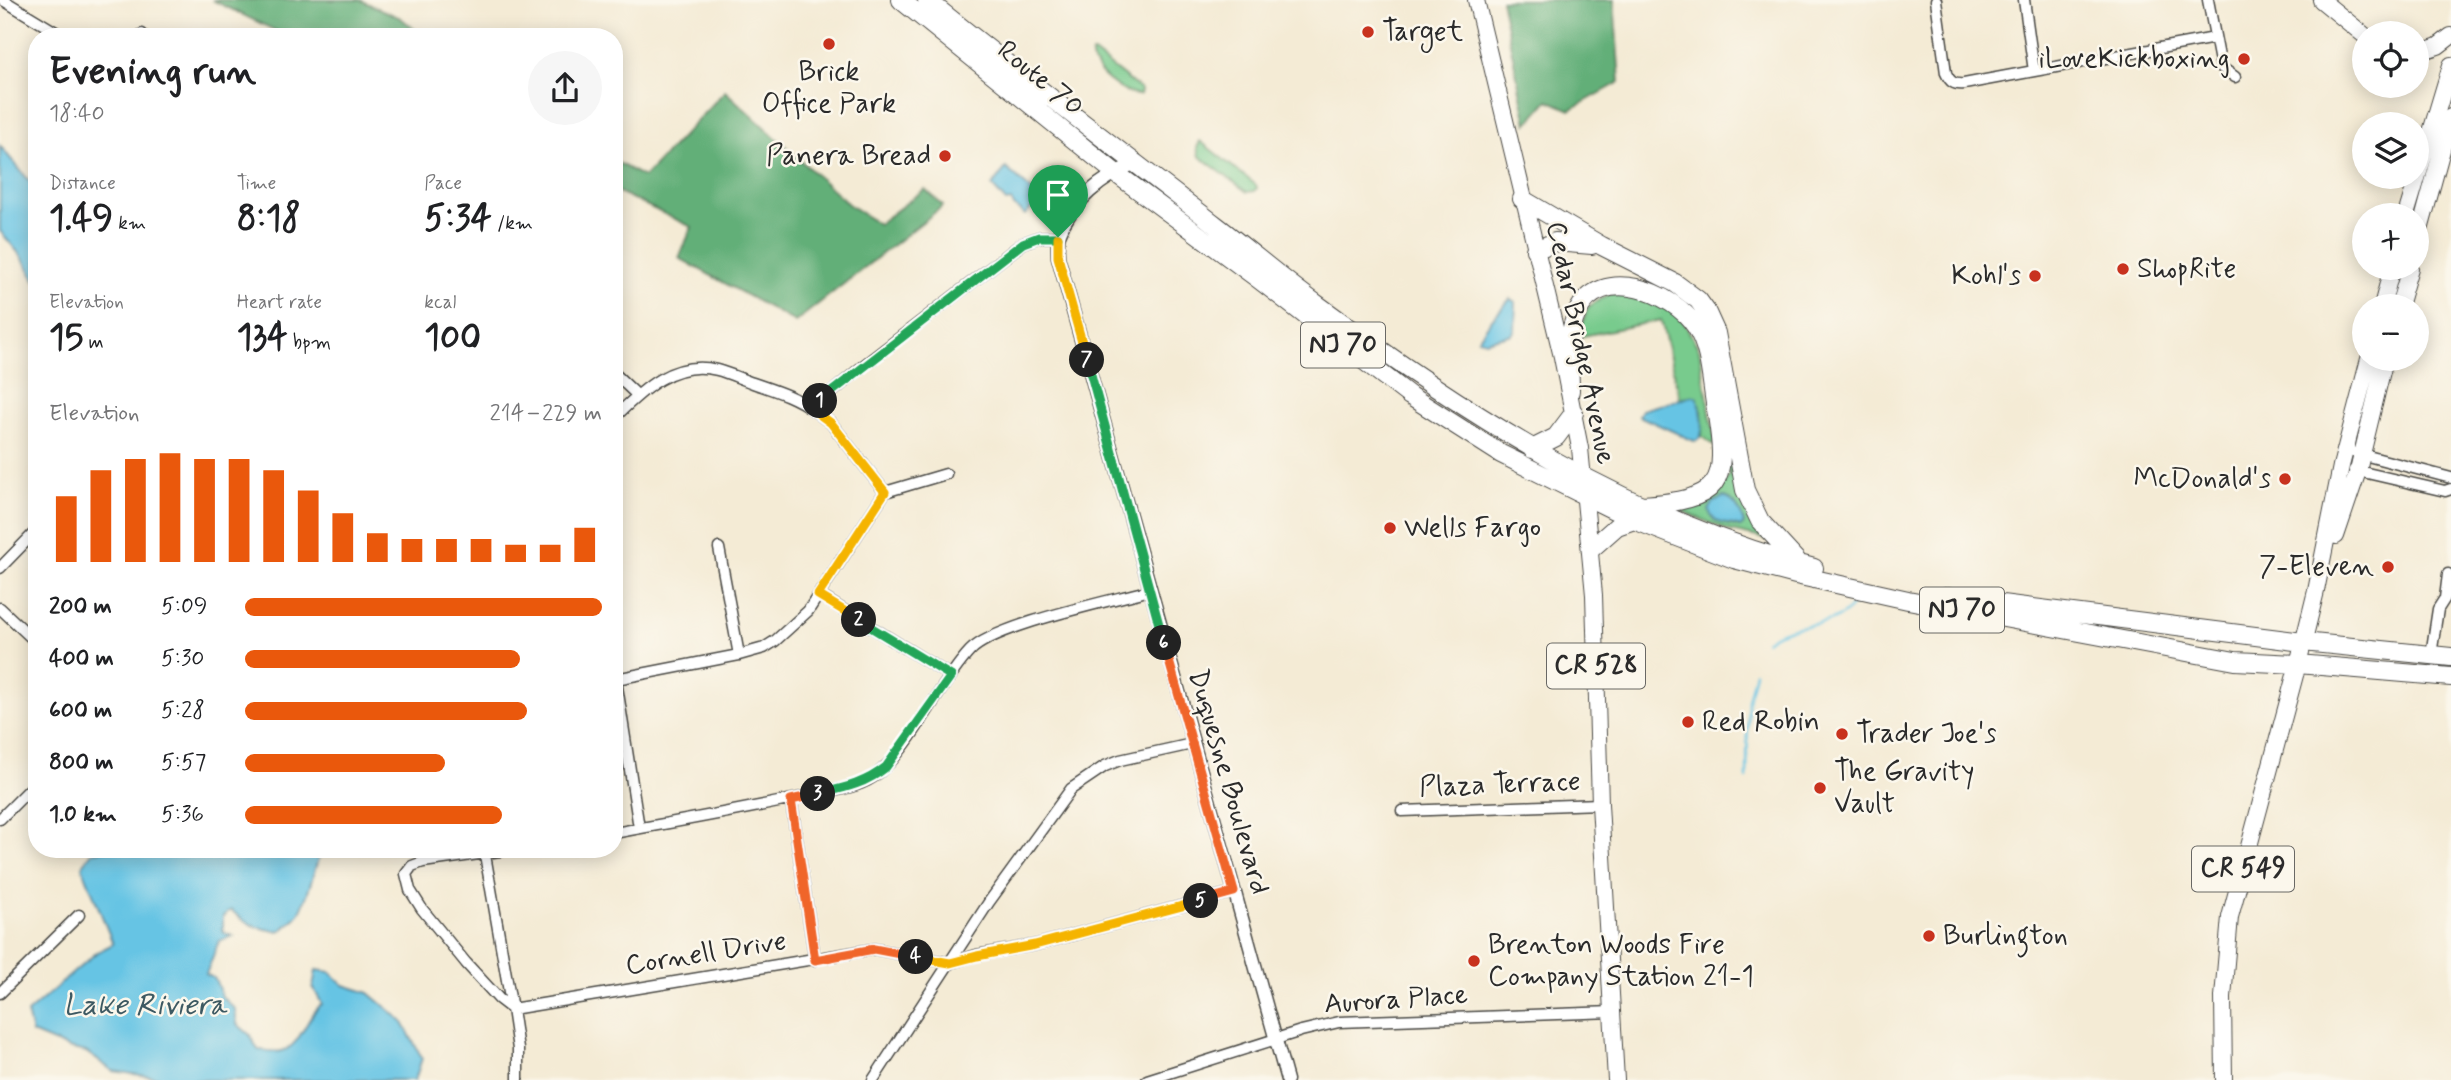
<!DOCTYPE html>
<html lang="en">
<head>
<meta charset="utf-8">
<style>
	:root { --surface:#fff; --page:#f6f6f6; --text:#202124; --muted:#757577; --accent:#ea580c }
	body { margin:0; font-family:Mynerve,sans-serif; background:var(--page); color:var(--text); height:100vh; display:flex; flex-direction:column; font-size:26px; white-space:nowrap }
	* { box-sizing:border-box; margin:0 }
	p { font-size:23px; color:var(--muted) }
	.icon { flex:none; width:38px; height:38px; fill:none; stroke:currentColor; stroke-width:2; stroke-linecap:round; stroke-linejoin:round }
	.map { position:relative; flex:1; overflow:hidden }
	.panel { position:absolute; left:28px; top:28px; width:595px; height:830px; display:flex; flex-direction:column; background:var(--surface); border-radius:28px; box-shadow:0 4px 18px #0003 }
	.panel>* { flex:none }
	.controls { position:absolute; left:2352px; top:21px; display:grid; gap:14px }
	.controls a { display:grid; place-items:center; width:77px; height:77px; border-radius:50%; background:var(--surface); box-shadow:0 4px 18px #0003; font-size:35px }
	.pin { position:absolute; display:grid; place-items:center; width:60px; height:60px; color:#fff; margin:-72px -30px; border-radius:50% 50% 50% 0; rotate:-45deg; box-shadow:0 0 7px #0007 }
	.pin .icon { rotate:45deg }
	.km { position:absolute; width:35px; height:35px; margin:-18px; border-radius:50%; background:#222; color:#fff; font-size:19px; line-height:35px; text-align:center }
	.round { display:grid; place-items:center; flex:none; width:74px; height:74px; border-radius:37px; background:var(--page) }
	.headline { display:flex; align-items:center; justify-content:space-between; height:119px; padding:0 21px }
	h1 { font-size:38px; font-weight:800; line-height:52px }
	.figures { display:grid; grid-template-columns:repeat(3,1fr); gap:10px; height:119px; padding:7px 21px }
	.figures div { display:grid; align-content:center }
	.figures b { font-size:35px; font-weight:800 }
	.figures small { font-size:19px; font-weight:400 }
	.figures p { font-size:19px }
	.chart { height:196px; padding:14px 21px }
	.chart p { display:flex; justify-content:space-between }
	.chart svg { width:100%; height:126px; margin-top:7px; stroke:var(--accent); stroke-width:6 }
	ul { padding:0 21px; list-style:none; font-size:23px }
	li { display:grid; grid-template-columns:112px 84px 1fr; align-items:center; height:52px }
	li i { height:18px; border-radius:9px; background:var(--accent) }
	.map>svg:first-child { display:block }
	.green { fill:#78cb8d; stroke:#527b5c; stroke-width:2; fill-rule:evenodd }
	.forest { fill:#62af78; stroke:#466d52; stroke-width:2 }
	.water { fill:#66c4e4; stroke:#487888; stroke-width:2 }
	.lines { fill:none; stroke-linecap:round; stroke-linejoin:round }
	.stream { stroke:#66c4e4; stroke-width:2.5 }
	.minor-casing { stroke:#494844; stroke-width:13 }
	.tertiary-casing { stroke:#494844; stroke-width:15 }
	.primary-casing { stroke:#494844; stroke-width:18 }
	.trunk-casing { stroke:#494844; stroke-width:20 }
	.minor { stroke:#fff; stroke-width:10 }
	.tertiary { stroke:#fff; stroke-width:12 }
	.primary { stroke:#fff; stroke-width:16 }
	.trunk { stroke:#fff; stroke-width:18 }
	.split-1-casing { stroke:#fff; stroke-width:14 }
	.split-2-casing { stroke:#fff; stroke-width:14 }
	.split-3-casing { stroke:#fff; stroke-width:14 }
	.split-4-casing { stroke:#fff; stroke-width:14 }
	.split-5-casing { stroke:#fff; stroke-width:14 }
	.split-6-casing { stroke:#fff; stroke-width:14 }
	.split-7-casing { stroke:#fff; stroke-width:14 }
	.split-8-casing { stroke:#fff; stroke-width:14 }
	.split-1 { stroke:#22a559; stroke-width:9 }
	.split-2 { stroke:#f5b400; stroke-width:9 }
	.split-3 { stroke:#22a559; stroke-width:9 }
	.split-4 { stroke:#f0652b; stroke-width:9 }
	.split-5 { stroke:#f5b400; stroke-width:9 }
	.split-6 { stroke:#f0652b; stroke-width:9 }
	.split-7 { stroke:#22a559; stroke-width:9 }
	.split-8 { stroke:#f5b400; stroke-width:9 }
	.poi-dot { fill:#c8321e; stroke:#fbf7ec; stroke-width:2.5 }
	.labels { text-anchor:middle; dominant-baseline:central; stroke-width:5; stroke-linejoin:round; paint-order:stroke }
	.shield { fill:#fbf7ec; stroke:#696865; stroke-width:2 }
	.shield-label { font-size:26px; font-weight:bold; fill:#2b2b2b }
	.poi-label { font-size:28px; fill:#2b2b2b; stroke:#fbf7ec; text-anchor:start }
	.street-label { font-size:28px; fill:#2b2b2b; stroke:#fbf7ec }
	.water-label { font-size:30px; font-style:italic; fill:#3d5962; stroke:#fbf7ec }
</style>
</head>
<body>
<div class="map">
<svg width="2451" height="1080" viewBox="0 0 2451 1080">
	<rect width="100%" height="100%" fill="#fbf7ec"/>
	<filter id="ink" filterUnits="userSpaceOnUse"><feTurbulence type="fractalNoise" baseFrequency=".0143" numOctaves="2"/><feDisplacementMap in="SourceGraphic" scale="14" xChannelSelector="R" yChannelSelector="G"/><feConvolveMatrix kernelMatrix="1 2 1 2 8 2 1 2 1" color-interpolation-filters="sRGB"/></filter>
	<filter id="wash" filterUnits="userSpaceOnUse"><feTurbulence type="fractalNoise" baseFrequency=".00686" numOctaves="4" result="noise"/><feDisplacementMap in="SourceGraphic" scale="28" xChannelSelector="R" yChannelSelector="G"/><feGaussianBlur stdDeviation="1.57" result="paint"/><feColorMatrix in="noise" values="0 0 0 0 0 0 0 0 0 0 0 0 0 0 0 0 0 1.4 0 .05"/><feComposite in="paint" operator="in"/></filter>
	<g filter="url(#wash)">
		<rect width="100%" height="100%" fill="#f4ebd5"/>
		<!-- green -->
		<path class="green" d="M1092,53H1094L1141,90L1140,95C1125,97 1089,69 1092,53Z
			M1200,141L1256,185L1257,188L1255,191L1247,192L1199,156L1197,148Z
			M1611,293L1644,296L1680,316L1699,349L1716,446L1702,437V411L1690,396L1680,399L1661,320L1578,337L1588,307Z
			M1715,375L1766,539L1727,530L1677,509L1696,504L1699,507L1716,493L1731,473L1725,471ZM1723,497C1737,500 1743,514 1740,527L1718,522Z"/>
		<!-- forest -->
		<path class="forest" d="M212,0H360L401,18L424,37H289Z
			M1501,0H1614L1620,82L1570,110L1548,100L1527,124Z
			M725,91L848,204L878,224L925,189L943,206L795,322L679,258L692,227L614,190V161L644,177Z"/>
		<!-- water -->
		<path class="water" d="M0,146L37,190V283L22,257L0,231Z
			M1006,168L1041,199L1025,215L1015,207L1011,201L1006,202L992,186Z
			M1510,299L1516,302L1515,330L1512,334L1486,341L1478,339L1492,319Z
			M1690,396H1697C1701,409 1707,428 1698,440L1694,441L1639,416L1642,410Z
			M1723,497C1736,499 1741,512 1744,524L1740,527C1728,522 1713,527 1709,510L1713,503Z
			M118,849H322C313,869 309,898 298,915C293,921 286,926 281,931C257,929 249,926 231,910L223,916V932L233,936L219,941L206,974L215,979L222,997L235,1009L237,1024L250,1035L258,1050C265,1050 274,1053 281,1051C301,1047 306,1016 322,1004L313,987L316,970L330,972L344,985L369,993L387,1008L402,1021L422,1058L415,1080H163L161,1078L113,1071L86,1052L68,1048L32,1033L27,1013L97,952L113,944L82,866L92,852Z"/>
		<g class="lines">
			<!-- stream -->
			<path class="stream" d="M1766,641C1791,618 1840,634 1857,598
				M1747,778L1748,701L1755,672"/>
		</g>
	</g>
	<g filter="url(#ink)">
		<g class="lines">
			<!-- minor casing -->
			<g class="minor-casing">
				<path id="minor" d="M3,0L64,37
					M1936,0L1946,73C1950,82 1954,85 1964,84L2034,71
					M2024,0L2034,71L2215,38
					M2208,0L2221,67L2235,77
					M141,37L142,34
					M614,373L637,395
					M812,409L831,423L885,492
					M614,418C642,390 674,359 717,370C729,373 741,379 753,383C773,390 794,396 812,409L863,366L1023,243L1039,237H1058
					M2345,450L2451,478
					M2354,470L2445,491L2451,489
					M885,492L946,474
					M719,548L739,655
					M0,568L37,530
					M819,595L951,676
					M0,608L37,643
					M2431,655L2438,609L2445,598L2448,574
					M614,667L639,828
					M616,679L739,655L764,648L775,641L808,611L885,492
					M791,800L815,960
					M1402,811L1600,804
					M0,819L37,782
					M614,833C679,821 743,810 807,796C829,791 855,789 873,777C911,751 937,686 970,651C994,625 1111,601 1150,590
					M484,849L512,1009L518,1049V1080
					M514,849L423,862L412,866L406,874L410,890L422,909L466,963L499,999L512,1009L874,949L950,963L977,955L1035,945L1234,892
					M0,993L79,915
					M873,1080L989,902L1071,789L1105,766L1120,760L1192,744
					M1147,1080L1301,1031L1339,1022L1613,1012"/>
			</g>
			<!-- tertiary casing -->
			<g class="tertiary-casing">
				<path id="tertiary" d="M1135,163C1104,177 1071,201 1059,235C1057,241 1058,250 1058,257L1287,1080"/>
			</g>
			<!-- primary casing -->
			<g class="primary-casing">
				<path id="primary" d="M1476,0L1562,357L1580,448L1594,595L1600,804L1616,1080
					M2321,0L2364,35
					M2417,53L2438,46L2451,36
					M2406,215L2451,65
					M2417,241L2451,117
					M2382,306L2392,268
					M2399,306L2410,268
					M2336,536L2358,471L2385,359
					M2224,1080L2223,997L2230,917L2298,664L2316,591L2341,466L2369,359"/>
			</g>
			<!-- trunk casing -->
			<g class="trunk-casing">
				<path id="trunk" d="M901,0L1114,172L1257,278L1410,396L1501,454L1634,520L1734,559L1796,575L1908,600L2235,661L2298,664L2451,677
					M927,0C1022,77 1120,151 1217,226C1251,252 1283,280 1318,305C1469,416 1630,520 1814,568
					M1522,199L1602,246L1675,283L1698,300L1706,311L1716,333L1745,490L1760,521L1797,561
					M1535,250L1555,242L1592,245
					M1570,391C1570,366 1566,336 1577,313C1600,263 1674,292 1696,327C1711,350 1711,383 1716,409C1729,486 1721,499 1642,505
					M1532,449L1556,437L1574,413
					M1591,549L1617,526L1634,520
					M1947,597L2303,642L2451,657"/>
			</g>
			<!-- minor -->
			<use href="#minor" class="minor"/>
			<!-- tertiary -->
			<use href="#tertiary" class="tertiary"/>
			<!-- primary -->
			<use href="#primary" class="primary"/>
			<!-- trunk -->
			<use href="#trunk" class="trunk"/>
		</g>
	</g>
	<g class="lines" filter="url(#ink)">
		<!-- split-1 casing -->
		<g class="split-1-casing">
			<path id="split-1" d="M820,401L1023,243L1039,237H1058"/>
		</g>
		<!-- split-2 casing -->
		<g class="split-2-casing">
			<path id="split-2" d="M820,401L812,409L831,423L885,492L818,595L859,620"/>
		</g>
		<!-- split-3 casing -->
		<g class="split-3-casing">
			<path id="split-3" d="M818,794C844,788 865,784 886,767L951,676L859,620"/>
		</g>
		<!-- split-4 casing -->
		<g class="split-4-casing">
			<path id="split-4" d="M818,794L791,800L815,960L874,949L916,957"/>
		</g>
		<!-- split-5 casing -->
		<g class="split-5-casing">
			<path id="split-5" d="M916,957L950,963L977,956L1035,945L1201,901"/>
		</g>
		<!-- split-6 casing -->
		<g class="split-6-casing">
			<path id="split-6" d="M1164,643L1234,892L1201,901"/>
		</g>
		<!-- split-7 casing -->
		<g class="split-7-casing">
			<path id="split-7" d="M1087,360L1164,643"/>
		</g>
		<!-- split-8 casing -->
		<g class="split-8-casing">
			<path id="split-8" d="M1058,237V257L1087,360"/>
		</g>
		<!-- split-1 -->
		<use href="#split-1" class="split-1"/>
		<!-- split-2 -->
		<use href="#split-2" class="split-2"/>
		<!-- split-3 -->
		<use href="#split-3" class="split-3"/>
		<!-- split-4 -->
		<use href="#split-4" class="split-4"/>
		<!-- split-5 -->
		<use href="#split-5" class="split-5"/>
		<!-- split-6 -->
		<use href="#split-6" class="split-6"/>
		<!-- split-7 -->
		<use href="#split-7" class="split-7"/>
		<!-- split-8 -->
		<use href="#split-8" class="split-8"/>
	</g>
	<!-- markers -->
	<g class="poi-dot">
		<circle cx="1368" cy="32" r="7"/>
		<circle cx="829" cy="44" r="7"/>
		<circle cx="2244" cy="59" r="7"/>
		<circle cx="945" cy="156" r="7"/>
		<circle cx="2123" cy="269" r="7"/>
		<circle cx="2035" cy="276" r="7"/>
		<circle cx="2285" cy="479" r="7"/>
		<circle cx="1390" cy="528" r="7"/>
		<circle cx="2388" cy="567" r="7"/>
		<circle cx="1688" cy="722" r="7"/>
		<circle cx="1842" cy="734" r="7"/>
		<circle cx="1820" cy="788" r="7"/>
		<circle cx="1929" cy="936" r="7"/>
		<circle cx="1474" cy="961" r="7"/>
	</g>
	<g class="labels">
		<!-- shield labels -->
		<g class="shield">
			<rect x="1301" y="322.5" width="84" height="45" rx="5"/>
			<rect x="1920" y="587.5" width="84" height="45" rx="5"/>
			<rect x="1547" y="643.5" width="98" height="45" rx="5"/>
			<rect x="2192" y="846.5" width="102" height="45" rx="5"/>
		</g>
		<g class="shield-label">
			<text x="1343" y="345">NJ 70</text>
			<text x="1962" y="610">NJ 70</text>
			<text x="1596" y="666">CR 528</text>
			<text x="2243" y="869">CR 549</text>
		</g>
		<!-- poi labels -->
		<g class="poi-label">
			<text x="1382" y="32">Target</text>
			<text x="2230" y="59" text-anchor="end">iLoveKickboxing</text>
			<text x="829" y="72" text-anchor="middle">Brick<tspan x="829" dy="32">Office Park</tspan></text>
			<text x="931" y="156" text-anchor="end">Panera Bread</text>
			<text x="2137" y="269">ShopRite</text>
			<text x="2021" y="276" text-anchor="end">Kohl's</text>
			<text x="2271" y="479" text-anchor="end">McDonald's</text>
			<text x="1404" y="528">Wells Fargo</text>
			<text x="2374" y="567" text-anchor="end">7-Eleven</text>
			<text x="1702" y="722">Red Robin</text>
			<text x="1856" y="734">Trader Joe's</text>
			<text x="1834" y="772">The Gravity<tspan x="1834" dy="32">Vault</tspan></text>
			<text x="1943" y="936">Burlington</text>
			<text x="1488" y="945">Brenton Woods Fire<tspan x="1488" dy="32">Company Station 21-1</tspan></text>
		</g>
		<!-- street labels -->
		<g class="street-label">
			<text transform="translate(1040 79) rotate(39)">Route 70</text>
			<text transform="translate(1580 343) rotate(78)">Cedar Bridge Avenue</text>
			<text transform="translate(1228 782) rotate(74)">Duquesne Boulevard</text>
			<text transform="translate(1500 785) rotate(-2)">Plaza Terrace</text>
			<text transform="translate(706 954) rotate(-9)">Cornell Drive</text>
			<text transform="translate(1396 1000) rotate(-4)">Aurora Place</text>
		</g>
		<!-- water labels -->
		<g class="water-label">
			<text x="145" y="1005">Lake Riviera</text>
		</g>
	</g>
</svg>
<div class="controls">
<a><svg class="icon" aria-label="locate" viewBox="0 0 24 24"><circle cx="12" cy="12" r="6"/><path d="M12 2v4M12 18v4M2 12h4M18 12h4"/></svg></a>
<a><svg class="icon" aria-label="layers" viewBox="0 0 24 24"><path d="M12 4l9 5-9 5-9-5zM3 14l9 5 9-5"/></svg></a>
<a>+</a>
<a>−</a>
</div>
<div class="pin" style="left:1058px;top:237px;background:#1e9e55"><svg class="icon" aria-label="arrive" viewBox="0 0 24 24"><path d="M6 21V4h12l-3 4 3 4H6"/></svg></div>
<b class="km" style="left:820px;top:401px">1</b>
<b class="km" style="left:859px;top:620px">2</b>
<b class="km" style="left:818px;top:794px">3</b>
<b class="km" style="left:916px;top:957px">4</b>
<b class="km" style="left:1201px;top:901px">5</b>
<b class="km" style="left:1164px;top:643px">6</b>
<b class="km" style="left:1087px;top:360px">7</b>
<section class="panel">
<div class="headline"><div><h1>Evening run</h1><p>18:40</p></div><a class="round"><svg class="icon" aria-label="share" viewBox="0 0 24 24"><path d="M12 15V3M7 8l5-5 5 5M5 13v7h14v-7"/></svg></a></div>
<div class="figures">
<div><p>Distance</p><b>1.49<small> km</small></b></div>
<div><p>Time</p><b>8:18</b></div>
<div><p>Pace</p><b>5:34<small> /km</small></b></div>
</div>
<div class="figures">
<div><p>Elevation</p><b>15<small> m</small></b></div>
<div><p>Heart rate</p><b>134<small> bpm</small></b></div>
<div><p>kcal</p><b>100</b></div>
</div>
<div class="chart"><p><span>Elevation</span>214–229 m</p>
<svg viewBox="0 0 160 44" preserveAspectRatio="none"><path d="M5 44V21M15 44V12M25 44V8M35 44V6M45 44V8M55 44V8M65 44V12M75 44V19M85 44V27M95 44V34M105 44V36M115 44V36M125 44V36M135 44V38M145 44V38M155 44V32"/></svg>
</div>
<ul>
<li><b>200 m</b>5:09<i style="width:100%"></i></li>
<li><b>400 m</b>5:30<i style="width:77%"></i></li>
<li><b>600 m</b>5:28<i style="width:79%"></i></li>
<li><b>800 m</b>5:57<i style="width:56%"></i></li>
<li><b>1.0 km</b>5:36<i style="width:72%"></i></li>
</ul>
</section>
</div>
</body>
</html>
